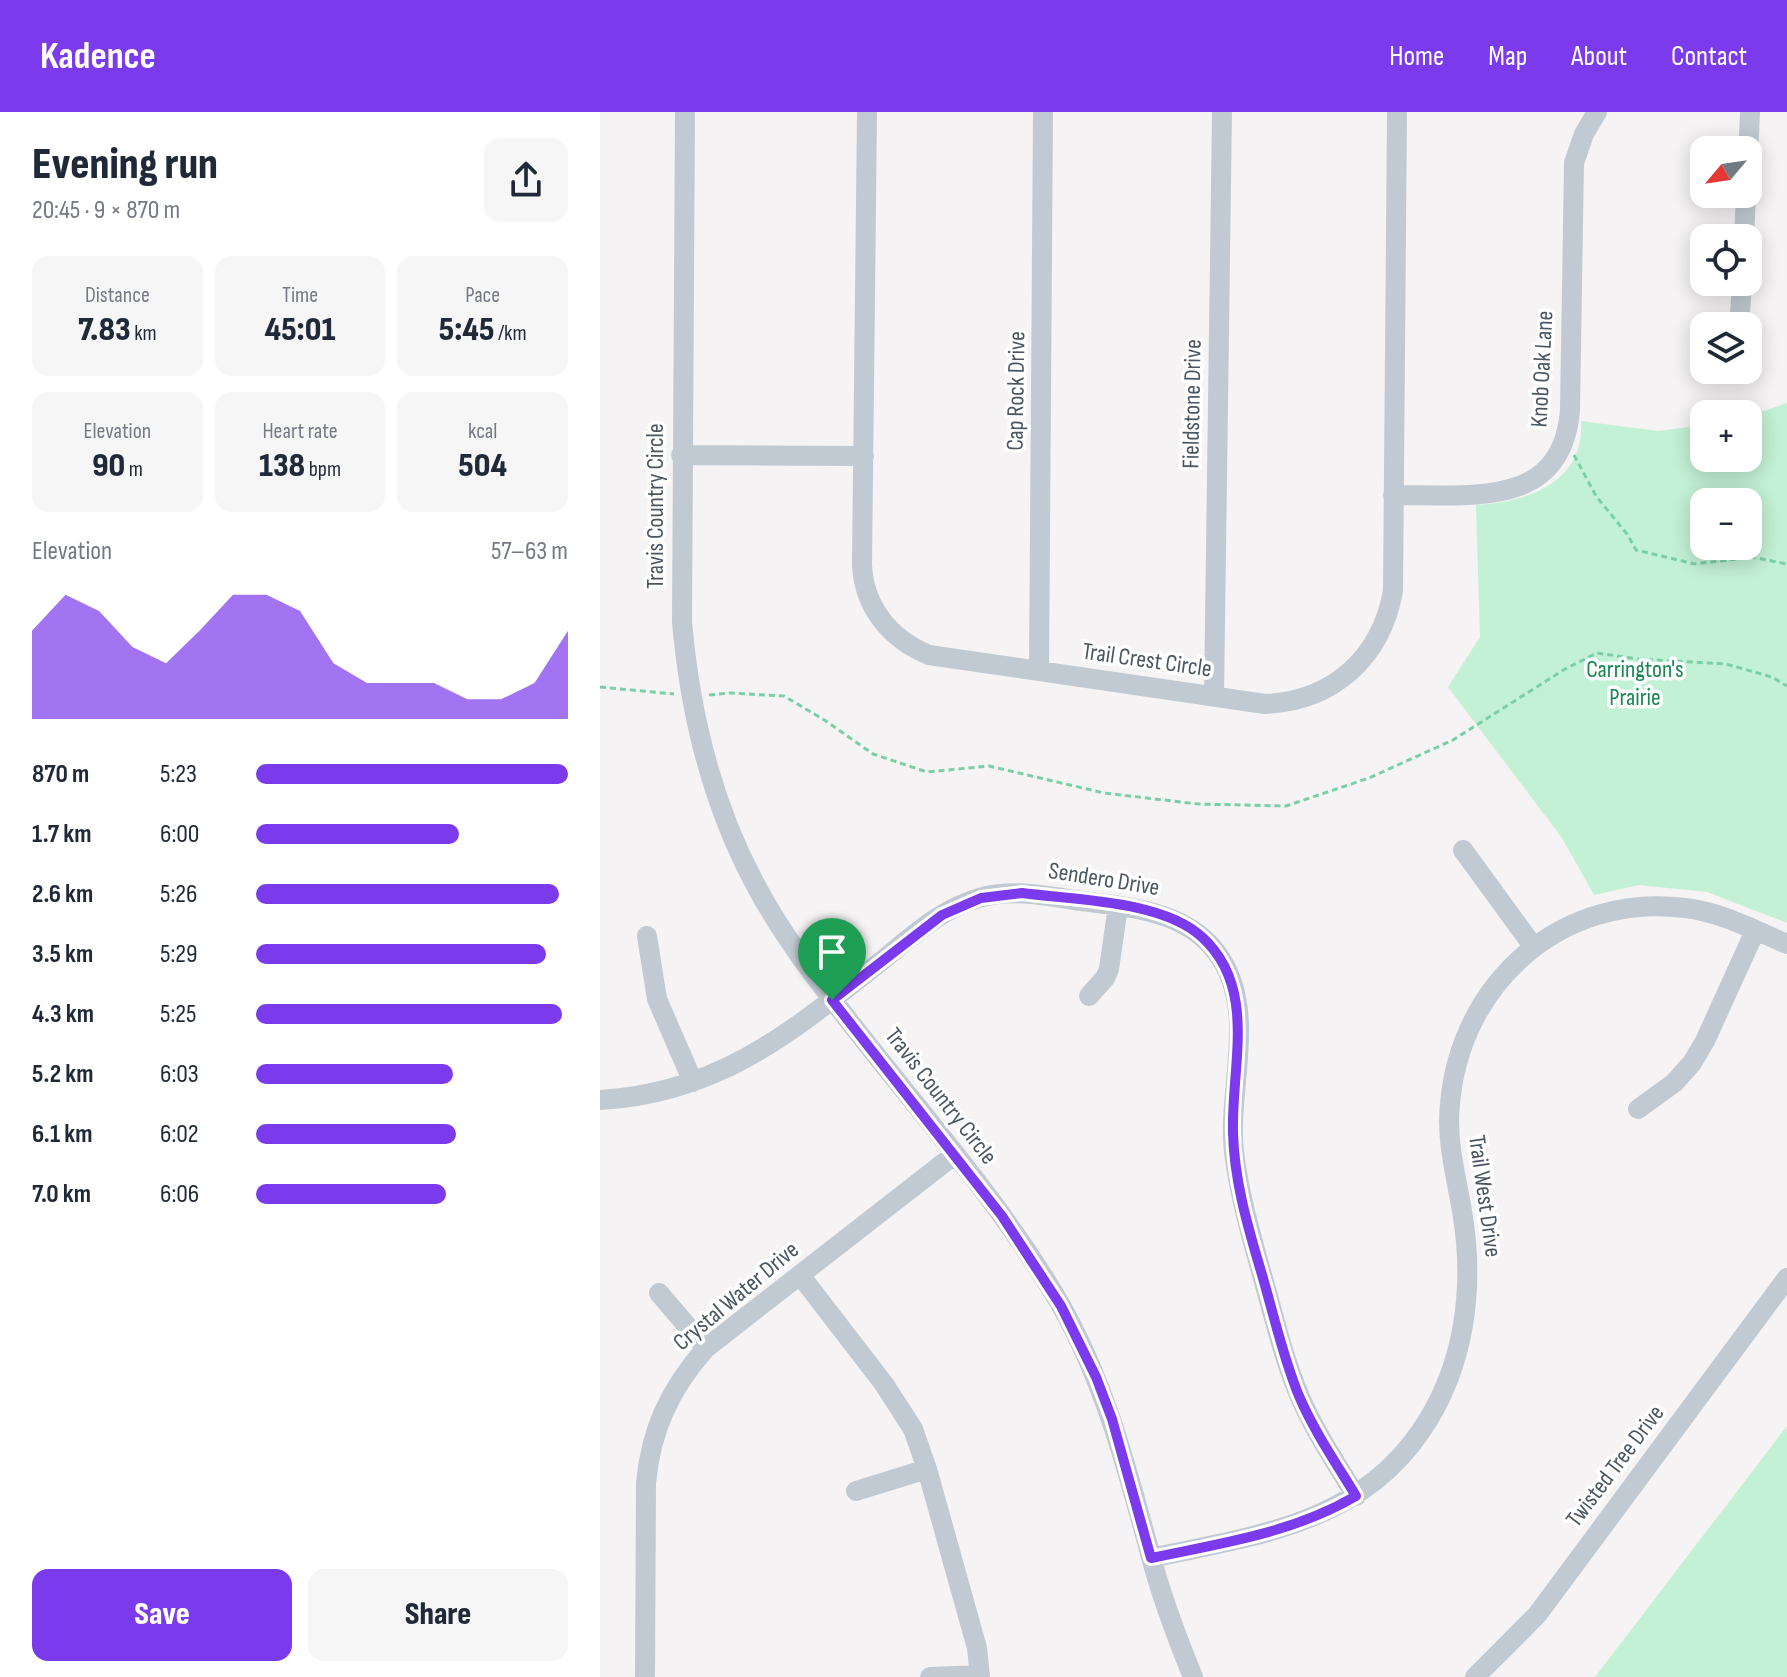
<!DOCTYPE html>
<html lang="en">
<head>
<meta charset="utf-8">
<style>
	:root { --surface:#fff; --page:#f6f6f7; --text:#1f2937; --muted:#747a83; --accent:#7c3aed }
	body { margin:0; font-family:"Sofia Sans Condensed",sans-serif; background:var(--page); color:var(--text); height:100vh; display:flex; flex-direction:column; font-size:30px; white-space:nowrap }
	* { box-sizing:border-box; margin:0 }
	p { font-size:26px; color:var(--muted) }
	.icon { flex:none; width:44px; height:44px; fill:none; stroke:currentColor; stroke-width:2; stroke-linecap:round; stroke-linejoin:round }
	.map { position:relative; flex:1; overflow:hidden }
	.panel { display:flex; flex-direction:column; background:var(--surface); width:600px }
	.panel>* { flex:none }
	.needle { width:52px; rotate:241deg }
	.tools { position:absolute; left:1090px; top:24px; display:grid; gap:16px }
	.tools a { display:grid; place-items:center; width:72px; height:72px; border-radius:16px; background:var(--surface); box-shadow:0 4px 20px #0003; font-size:40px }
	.pin { position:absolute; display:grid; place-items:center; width:68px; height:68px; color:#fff; margin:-82px -34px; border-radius:50% 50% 50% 0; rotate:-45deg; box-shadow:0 0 8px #0007 }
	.pin .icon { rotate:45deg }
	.round { display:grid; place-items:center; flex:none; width:84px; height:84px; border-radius:16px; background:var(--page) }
	.headline { display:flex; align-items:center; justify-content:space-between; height:136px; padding:0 32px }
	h1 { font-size:44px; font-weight:800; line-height:60px }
	.stats { display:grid; grid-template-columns:repeat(3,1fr); gap:12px; height:136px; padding:8px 32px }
	.stats div { display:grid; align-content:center; border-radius:16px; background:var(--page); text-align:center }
	.stats b { font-size:34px; font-weight:800 }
	.stats small { font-size:22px; font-weight:400 }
	.stats p { font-size:22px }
	.chart { height:224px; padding:16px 32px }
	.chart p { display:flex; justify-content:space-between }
	.chart svg { width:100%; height:144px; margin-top:8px; fill:var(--accent); opacity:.7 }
	.primary-button { display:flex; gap:16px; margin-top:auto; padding:16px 32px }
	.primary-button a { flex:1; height:92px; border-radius:16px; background:var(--accent); color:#fff; font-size:32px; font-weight:800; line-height:92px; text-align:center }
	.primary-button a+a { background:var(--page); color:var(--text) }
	ul { padding:0 32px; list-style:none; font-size:26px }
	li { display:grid; grid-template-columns:128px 96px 1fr; align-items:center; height:60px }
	li i { height:20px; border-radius:10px; background:var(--accent) }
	header { display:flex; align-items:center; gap:48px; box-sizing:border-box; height:112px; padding:0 40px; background:var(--accent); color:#fff }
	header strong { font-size:38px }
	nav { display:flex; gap:44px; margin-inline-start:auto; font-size:28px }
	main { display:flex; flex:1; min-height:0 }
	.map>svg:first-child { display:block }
	.green { fill:#c3f1d5; fill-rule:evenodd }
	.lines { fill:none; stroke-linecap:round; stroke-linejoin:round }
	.path { stroke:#7ad0a6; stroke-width:3; stroke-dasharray:6 4; stroke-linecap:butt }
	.minor { stroke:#c1cad2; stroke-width:20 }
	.route-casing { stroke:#fff; stroke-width:16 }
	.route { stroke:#7c3aed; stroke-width:10 }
	.labels { text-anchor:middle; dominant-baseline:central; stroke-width:7; stroke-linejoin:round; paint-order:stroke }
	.street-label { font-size:24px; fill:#4a5661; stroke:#fff }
	.park-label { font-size:24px; fill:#17864f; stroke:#fff }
</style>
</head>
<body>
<header>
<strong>Kadence</strong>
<nav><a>Home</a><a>Map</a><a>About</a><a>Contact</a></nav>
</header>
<main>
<section class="panel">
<div class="headline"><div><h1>Evening run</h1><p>20:45 · 9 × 870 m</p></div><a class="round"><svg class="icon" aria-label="share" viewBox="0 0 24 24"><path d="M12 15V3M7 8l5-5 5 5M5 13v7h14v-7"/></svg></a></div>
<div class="stats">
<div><p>Distance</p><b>7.83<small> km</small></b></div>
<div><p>Time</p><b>45:01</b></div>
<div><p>Pace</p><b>5:45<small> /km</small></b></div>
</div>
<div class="stats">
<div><p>Elevation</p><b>90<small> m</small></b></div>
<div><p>Heart rate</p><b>138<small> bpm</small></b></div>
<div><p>kcal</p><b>504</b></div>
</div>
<div class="chart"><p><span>Elevation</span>57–63 m</p>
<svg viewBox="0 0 160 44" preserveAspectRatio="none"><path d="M0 44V17L10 6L20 11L30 22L40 27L50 17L60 6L70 6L80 11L90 27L100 33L110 33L120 33L130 38L140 38L150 33L160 17V44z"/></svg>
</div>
<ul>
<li><b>870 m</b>5:23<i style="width:100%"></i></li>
<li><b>1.7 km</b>6:00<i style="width:65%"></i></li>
<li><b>2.6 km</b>5:26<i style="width:97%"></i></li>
<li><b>3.5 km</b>5:29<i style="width:93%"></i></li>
<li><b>4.3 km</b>5:25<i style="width:98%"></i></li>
<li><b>5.2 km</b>6:03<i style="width:63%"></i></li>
<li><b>6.1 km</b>6:02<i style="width:64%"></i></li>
<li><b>7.0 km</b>6:06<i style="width:61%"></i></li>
</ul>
<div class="primary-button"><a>Save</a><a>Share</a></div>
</section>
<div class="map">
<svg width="1187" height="1565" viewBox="0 0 1187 1565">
	<rect width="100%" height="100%" fill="#f5f3f3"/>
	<!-- green -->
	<path class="green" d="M1187,291V811L1107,780L1039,773L994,783L962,726L848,575L880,525L876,393C927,390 985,371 981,309L1058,319L1104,313V346H1148V305ZM1104,390H1148V434H1104Z
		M1187,1314V1565H995Z"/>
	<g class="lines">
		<!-- path -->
		<path class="path" d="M974,343L996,384L1027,422L1036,438L1095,452L1152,445L1187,452
			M0,575L74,582
			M109,583L129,581L184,584L226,609L273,642L327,660L389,654L504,681L598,692L686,694L769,666L853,628L965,557L997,541L1038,547L1126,552L1172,565L1187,574"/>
		<!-- minor -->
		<path class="minor" d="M85,0L82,510C90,601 111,689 154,770C181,822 217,868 253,914C323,1004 401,1091 459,1190C505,1270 527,1357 551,1445C562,1486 577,1526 593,1565
			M267,0L262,453C264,495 290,527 329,543L665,592C733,589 781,546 793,479L797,0
			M1148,46L1150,0
			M1144,126L1146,82
			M1140,202L1142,170
			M81,343L264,344
			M793,383C868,382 962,399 970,298L974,51L984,22L997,0
			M439,559L443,0
			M614,584L622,0
			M863,738L933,834
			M47,824L57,887L93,970
			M489,884L505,866L509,857L518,794
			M0,988C119,981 190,921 279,851C310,826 340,797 379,786C411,777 442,783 474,788C526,795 590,797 621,847C657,904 627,977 634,1040C639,1082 651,1123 662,1163C674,1204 683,1246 700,1285C715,1320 736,1351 756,1384
			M1038,997L1074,971L1092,951L1105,929L1155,819
			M200,1163L284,1272L313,1317L327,1357L377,1536L380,1565
			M59,1181L106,1236
			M256,1379L327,1357
			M551,1446C653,1424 757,1413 821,1319C865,1255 875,1175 862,1099C856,1063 846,1029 850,992C860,870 963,780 1085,796C1121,800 1154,818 1187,832
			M45,1565L46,1371C51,1317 70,1277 106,1236L354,1043
			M330,1565L380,1563
			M875,1565L937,1503L1187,1166"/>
	</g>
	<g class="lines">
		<!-- route casing -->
		<g class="route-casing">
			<path id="route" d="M422,781C474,788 562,788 602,825C658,876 631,954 633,1020C634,1067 647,1112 660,1156C673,1199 682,1243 699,1284C714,1319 736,1351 756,1384C693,1421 622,1431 551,1446L512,1307L496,1265L461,1194L402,1104L232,888L342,803L381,786Z"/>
		</g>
		<!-- route -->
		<use href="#route" class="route"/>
	</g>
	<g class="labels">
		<!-- street labels -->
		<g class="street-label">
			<text transform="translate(942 257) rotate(-87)">Knob Oak Lane</text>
			<text transform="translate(416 279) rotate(-89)">Cap Rock Drive</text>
			<text transform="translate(592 292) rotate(-89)">Fieldstone Drive</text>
			<text transform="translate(55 394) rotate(-90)">Travis Country Circle</text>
			<text transform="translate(547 548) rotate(8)">Trail Crest Circle</text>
			<text transform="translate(504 767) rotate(9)">Sendero Drive</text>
			<text transform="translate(341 984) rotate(52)">Travis Country Circle</text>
			<text transform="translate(885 1084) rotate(82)">Trail West Drive</text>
			<text transform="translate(136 1184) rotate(-40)">Crystal Water Drive</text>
			<text transform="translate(1015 1354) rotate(-53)">Twisted Tree Drive</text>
		</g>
		<!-- park labels -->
		<g class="park-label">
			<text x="1035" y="557">Carrington's<tspan x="1035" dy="28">Prairie</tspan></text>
		</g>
	</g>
</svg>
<div class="tools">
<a><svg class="needle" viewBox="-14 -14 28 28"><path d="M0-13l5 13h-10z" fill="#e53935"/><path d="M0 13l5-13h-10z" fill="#747a83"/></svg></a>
<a><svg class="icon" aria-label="locate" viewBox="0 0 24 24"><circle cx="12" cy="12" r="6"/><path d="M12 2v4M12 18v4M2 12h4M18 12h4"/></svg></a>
<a><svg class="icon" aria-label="layers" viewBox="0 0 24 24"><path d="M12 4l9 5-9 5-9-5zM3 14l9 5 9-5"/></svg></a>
<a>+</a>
<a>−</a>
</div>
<div class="pin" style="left:232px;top:888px;background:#1e9e55"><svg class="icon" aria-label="arrive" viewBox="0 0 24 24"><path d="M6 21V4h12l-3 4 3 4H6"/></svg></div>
</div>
</main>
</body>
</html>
